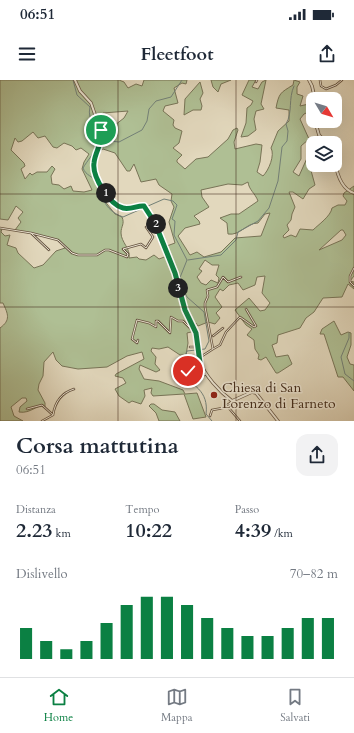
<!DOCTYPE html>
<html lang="it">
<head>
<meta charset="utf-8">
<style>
	:root { --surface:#fff; --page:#f2f2f3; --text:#1f2937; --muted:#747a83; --line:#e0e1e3; --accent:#0b8043 }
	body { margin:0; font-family:Cardo,serif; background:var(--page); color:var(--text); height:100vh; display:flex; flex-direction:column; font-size:15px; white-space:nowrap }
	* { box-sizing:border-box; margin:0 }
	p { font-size:13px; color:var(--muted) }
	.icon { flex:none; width:22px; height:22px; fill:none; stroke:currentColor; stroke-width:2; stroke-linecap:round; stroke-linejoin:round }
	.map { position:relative; height:341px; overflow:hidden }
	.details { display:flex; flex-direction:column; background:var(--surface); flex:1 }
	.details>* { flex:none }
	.needle { width:26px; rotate:128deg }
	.fabs { position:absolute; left:306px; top:12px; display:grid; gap:8px }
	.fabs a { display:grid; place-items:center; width:36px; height:36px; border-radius:8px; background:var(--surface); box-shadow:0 4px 16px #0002; font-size:20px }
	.pin { position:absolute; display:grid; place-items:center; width:34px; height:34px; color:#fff; margin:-17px; border:2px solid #fff; border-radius:50%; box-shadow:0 1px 4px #0007 }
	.km { position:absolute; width:20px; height:20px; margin:-10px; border-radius:50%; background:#222; color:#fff; font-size:11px; line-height:20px; text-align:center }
	.round { display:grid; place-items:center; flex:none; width:42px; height:42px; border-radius:12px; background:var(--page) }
	.head { display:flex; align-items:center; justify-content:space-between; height:68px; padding:0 16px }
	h1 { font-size:22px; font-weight:800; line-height:30px }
	.metrics { display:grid; grid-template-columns:repeat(3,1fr); gap:6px; height:68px; padding:4px 16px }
	.metrics div { display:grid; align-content:center }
	.metrics b { font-size:20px; font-weight:800 }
	.metrics small { font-size:11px; font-weight:400 }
	.metrics p { font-size:11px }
	.chart { height:112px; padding:8px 16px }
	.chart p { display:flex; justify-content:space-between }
	.chart svg { width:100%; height:72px; margin-top:4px; stroke:var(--accent); stroke-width:6 }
	.status { display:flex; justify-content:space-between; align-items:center; height:28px; padding:0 20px; background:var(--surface); direction:ltr }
	.status svg { height:11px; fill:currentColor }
	header { display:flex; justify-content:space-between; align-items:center; height:52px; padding:0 16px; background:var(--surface); font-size:18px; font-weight:800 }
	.tabs { display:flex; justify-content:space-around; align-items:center; height:56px; border-top:1px solid var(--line); background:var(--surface); font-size:11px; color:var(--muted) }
	.tabs a { display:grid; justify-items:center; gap:2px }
	.tabs .active { color:var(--accent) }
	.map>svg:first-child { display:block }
	.green { fill:#afbf94; stroke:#787457; fill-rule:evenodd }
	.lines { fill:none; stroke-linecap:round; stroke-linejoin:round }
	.stream { stroke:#738077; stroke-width:1 }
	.minor-casing { stroke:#685643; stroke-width:2.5 }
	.tertiary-casing { stroke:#685643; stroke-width:3.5 }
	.minor { stroke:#ece6d4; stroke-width:1 }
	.tertiary { stroke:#ece6d4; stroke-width:2 }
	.route-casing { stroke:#fff; stroke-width:8 }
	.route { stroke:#0b8043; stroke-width:5 }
	.grid { fill:none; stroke:#402a1a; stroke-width:1; stroke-opacity:0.55 }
	.poi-dot { fill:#8f2418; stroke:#ece6d4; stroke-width:1.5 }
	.labels { text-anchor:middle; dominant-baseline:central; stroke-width:3; stroke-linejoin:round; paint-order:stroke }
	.poi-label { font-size:14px; fill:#402a1a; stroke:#ece6d4; text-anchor:start }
</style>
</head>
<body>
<div class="status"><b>06:51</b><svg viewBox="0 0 49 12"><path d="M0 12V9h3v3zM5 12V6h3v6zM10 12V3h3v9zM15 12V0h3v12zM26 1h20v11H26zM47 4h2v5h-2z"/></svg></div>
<header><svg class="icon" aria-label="menu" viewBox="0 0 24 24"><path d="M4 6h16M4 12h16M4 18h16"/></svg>Fleetfoot<svg class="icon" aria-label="share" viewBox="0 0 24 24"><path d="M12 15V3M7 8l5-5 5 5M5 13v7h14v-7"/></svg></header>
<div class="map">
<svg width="354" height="341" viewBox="0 0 354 341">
	<rect width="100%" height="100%" fill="#e2d8bd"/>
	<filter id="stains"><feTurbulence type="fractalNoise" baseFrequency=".005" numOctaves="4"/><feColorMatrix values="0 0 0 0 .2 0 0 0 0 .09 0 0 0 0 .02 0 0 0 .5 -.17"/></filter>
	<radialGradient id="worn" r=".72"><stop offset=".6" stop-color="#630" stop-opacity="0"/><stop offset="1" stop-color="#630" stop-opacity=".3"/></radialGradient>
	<!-- green -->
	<path class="green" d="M0,0H119L124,2L128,8L136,4L142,6L144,0H187L186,4L182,3L174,8L178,23L165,26L163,31L174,40L173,45L175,48L182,51L179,63L173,68L182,75L177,80V82L185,89L196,79L208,77L228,59L233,50L237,48L238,50L234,62L235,69L256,64L262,65L260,82L257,92L263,96C269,90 275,75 271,68L278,51L289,41V30L276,28C279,13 280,13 293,5L294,0L300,2L297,7V14L303,16L300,26L313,23V30L304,34L300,39L309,59L301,66V79L293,92L299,96L308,76L310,77V87L315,105L309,109L303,119L293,112H289L295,127L292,134L291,140L287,145L289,150L283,156L284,158L291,155L296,157L300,149L313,150C318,145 331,136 332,128L338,125H345L347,121L343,116L344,113L354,106V196L350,201L354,202V209L348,204L342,217L323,218L314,232L306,238L300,248L278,255L277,263L272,265L276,277L288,275L292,284L278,293H276L266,277L261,280L258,279L259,275L255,269L254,260L247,255L252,249L246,245L235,230L249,218L260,231L265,230L270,223L262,213L265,196L257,197L255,205L243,210L238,203L229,205L223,211L220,209L215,217L222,227L216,233L220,238L215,244L208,242L198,246L196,243L193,246L195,251L187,253L188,263L186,275H180L168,267L159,269L152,268L151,271L156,277L155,284L160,290L156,292L140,285L139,289L144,299L159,301L183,310L185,314L197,313L206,337L193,339L184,314L153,316L151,313L152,308L144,310L145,316L141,324L132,321L129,323L119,316L115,309L126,303L123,298L115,296L116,294L144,279L142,272L127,276L107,287L78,289L62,286L56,280L53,272L44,282L43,296L39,304L38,310L45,323V327C36,324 31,334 19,332L20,327L27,321L26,318H22L11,327L14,336L23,341H0V248C11,240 8,234 3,223H0V148L2,149L1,152L5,156L10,155L7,165L16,168L18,173L34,188L43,185L56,171L65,168L62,163L56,159L15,150L21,142L18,138L23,132L16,126L8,140L0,139ZM128,31L124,38L115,45H110L101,49L97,41L103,33ZM33,52L38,58L45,56L53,67L57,68L64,63L72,66L76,70L81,68L89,74L84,82L82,89L92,110L84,112L73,111L71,106L64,109L59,105L52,104L51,96L55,89L52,86L47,92H37L32,95L30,93L25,99L21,89L25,86L24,83L11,70L15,58L18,62L22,61ZM103,69L115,73L127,91H130L134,84L141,102L156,99L159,105L172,114L171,121L174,127L169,142L175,163L164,167L167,176L159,179L154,175L146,180L139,179L137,177L129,178C131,169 121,162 121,153C121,146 125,144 122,137L115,134L103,119L104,111L93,86L99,71ZM248,102C249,110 255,113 258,121L239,134H231L220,138L227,143L228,154C240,156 246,143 258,143L265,134L270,133L261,156L235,158L221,172L204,177L197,172L190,175L178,156L185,148L200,144L199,141L194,136L209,127L202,117L201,110L228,104L242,105ZM341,150H343L346,155L342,160L319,170ZM205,180L212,185H219L216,195L219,198L218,203L211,200L206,205L201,203L197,197L202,191L199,189Z
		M211,0H231L221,4L218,12L213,7Z
		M249,0H256L252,7L258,9L262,2L266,0L261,24L264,29L256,31L254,39L256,50L248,56L241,57L246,43L247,28L251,25L253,21L242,15Z
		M200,2L203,13L200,19L202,26L201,30H193L184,35L185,19Z
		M334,241L341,255L348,252L351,253V265L347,277L350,284L354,285V311L343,297H338L324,254H320L322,249Z
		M151,324H154L162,330L175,332L180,341H159L156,333L149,326Z"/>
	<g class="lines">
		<!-- stream -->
		<path class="stream" d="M73,0L77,15L90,27C86,41 101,50 96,66C94,74 87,81 83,88C86,96 93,96 95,101C104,117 102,129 123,137L164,119L173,121L177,125L172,139L175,141L174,155L187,180L179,200L187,217L204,232L209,261L205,269L187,271C185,279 177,285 177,293C193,304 209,311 206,334L212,341
			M102,60L119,62L142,50L147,41L149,29L156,21L171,17L182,0
			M188,180L221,175L236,160L238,152L258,141L269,128L278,101L282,67L287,61L288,51L286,44C293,32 288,19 294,6
			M349,253V258L341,277L345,294L354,301"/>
		<!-- minor casing -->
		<g class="minor-casing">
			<path id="minor" d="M320,0L321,6L326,9L336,5L342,0
				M256,2L257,0
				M0,148L31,153L49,170
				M31,153L58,160L72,173L78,175H97L105,170H109L127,177L128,174L123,169L141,164L146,168L153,157L146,147L154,143
				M354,188L350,196V202L354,206
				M213,256L223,248
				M138,260L137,263L132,259L137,240L149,243L156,247V241H158L170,253L171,237L178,241H183L194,252L197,260
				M190,267H197
				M213,269L220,265L226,252L240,237L254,247L256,246L246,229
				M199,278L213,269L205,227V223L208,216L207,210L217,207L223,197L228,202L241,197
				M194,284L195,288
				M188,291L187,287L190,284L200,283
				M186,295L193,300L206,294
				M227,326L240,341
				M27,329L42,325L53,335
				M210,336L212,330L223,328L233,321
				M42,341L53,335C55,322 61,313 74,309"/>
		</g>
		<!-- tertiary casing -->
		<g class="tertiary-casing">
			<path id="tertiary" d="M75,0L80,11L91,23L100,49L101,61L93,86L99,103L118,126L128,129L143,125C161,142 176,204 185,229C188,238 193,245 196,254C199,262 197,272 200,281C204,295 220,312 232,321L252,312L256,313L278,341
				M309,0L312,6L315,19
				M315,41L319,55L327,63
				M335,82C337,94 341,109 354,113"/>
		</g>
		<!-- minor -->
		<use href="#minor" class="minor"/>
		<!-- tertiary -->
		<use href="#tertiary" class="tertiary"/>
	</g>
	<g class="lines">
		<!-- route casing -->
		<g class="route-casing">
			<path id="route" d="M101,50C103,64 95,71 94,83C92,97 110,125 123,128C131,130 138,125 144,126L155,143L175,193L185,230L196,253L200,283L190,284L187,287L188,291"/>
		</g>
		<!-- route -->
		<use href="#route" class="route"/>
	</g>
	<!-- grid -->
	<path class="grid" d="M118,0V341M236,0V341M0,114H354M0,227H354"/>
	<!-- markers -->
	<circle class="poi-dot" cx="214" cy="315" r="4"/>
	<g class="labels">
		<!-- poi labels -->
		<g class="poi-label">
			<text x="222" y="307">Chiesa di San<tspan x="222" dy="16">Lorenzo di Farneto</tspan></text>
		</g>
	</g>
	<rect width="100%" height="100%" filter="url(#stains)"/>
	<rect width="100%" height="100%" fill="url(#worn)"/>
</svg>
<div class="fabs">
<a><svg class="needle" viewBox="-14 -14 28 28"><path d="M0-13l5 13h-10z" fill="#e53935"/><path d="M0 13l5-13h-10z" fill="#747a83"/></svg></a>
<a><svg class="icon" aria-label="layers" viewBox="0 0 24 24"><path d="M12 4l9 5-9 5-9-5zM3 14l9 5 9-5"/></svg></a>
</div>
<div class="pin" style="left:101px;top:50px;background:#1e9e55"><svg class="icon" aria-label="arrive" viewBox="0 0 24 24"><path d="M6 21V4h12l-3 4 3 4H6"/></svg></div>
<div class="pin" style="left:188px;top:291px;background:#d93025"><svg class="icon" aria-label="check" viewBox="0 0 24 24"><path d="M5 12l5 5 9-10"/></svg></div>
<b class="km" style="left:106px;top:113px">1</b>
<b class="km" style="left:156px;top:144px">2</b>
<b class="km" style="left:178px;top:208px">3</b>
</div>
<section class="details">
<div class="head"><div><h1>Corsa mattutina</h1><p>06:51</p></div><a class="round"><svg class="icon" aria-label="share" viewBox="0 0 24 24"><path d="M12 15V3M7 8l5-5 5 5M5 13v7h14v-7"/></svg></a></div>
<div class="metrics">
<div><p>Distanza</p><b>2.23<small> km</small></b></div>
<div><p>Tempo</p><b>10:22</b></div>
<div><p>Passo</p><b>4:39<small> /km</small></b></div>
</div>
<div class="chart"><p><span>Dislivello</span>70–82 m</p>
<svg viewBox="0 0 160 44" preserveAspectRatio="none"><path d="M5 44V25M15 44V33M25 44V38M35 44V33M45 44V22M55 44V11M65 44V6M75 44V6M85 44V11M95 44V19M105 44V25M115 44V30M125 44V30M135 44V25M145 44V19M155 44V19"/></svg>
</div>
</section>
<nav class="tabs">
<a class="active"><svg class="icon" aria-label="home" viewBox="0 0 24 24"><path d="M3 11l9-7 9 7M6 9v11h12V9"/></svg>Home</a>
<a><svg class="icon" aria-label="map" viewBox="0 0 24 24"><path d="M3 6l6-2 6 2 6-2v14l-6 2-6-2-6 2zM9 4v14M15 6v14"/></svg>Mappa</a>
<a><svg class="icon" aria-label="saved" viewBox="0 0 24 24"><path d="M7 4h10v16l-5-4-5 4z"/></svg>Salvati</a>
</nav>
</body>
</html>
